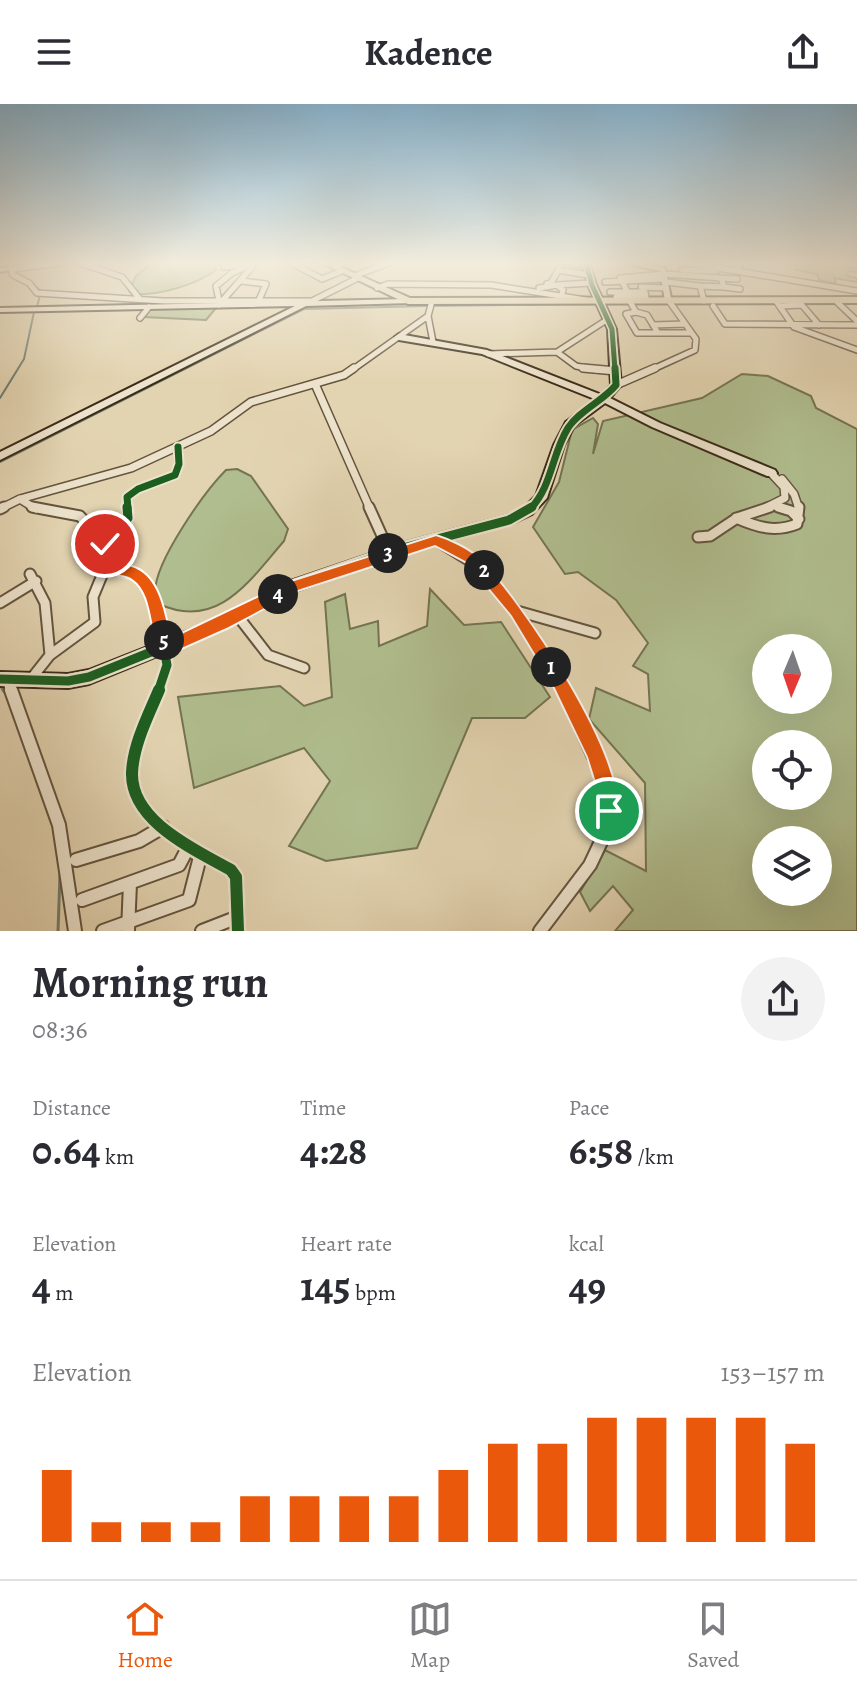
<!DOCTYPE html>
<html lang="en">
<head>
<meta charset="utf-8">
<style>
	:root { --surface:#fff; --page:#f2f2f3; --text:#2b2b33; --muted:#7c7c81; --line:#e1e1e2; --accent:#ea580c }
	body { margin:0; font-family:Alegreya,serif; background:var(--page); color:var(--text); height:100vh; display:flex; flex-direction:column; font-size:30px; white-space:nowrap }
	* { box-sizing:border-box; margin:0 }
	p { font-size:26px; color:var(--muted) }
	.icon { flex:none; width:44px; height:44px; fill:none; stroke:currentColor; stroke-width:2; stroke-linecap:round; stroke-linejoin:round }
	.map { position:relative; height:827px; overflow:hidden }
	.side { display:flex; flex-direction:column; background:var(--surface); flex:1 }
	.side>* { flex:none }
	.needle { width:52px; rotate:182deg }
	.controls { position:absolute; left:752px; top:530px; display:grid; gap:16px }
	.controls a { display:grid; place-items:center; width:80px; height:80px; border-radius:50%; background:var(--surface); box-shadow:0 8px 32px #0002; font-size:40px }
	.pin { position:absolute; display:grid; place-items:center; width:68px; height:68px; color:#fff; margin:-34px; border:4px solid #fff; border-radius:50%; box-shadow:0 2px 8px #0007 }
	.km { position:absolute; width:40px; height:40px; margin:-20px; border-radius:50%; background:#222; color:#fff; font-size:22px; line-height:40px; text-align:center }
	.round { display:grid; place-items:center; flex:none; width:84px; height:84px; border-radius:42px; background:var(--page) }
	.summary { display:flex; align-items:center; justify-content:space-between; height:136px; padding:0 32px }
	h1 { font-size:44px; font-weight:600; line-height:60px }
	.figures { display:grid; grid-template-columns:repeat(3,1fr); gap:12px; height:136px; padding:8px 32px }
	.figures div { display:grid; align-content:center }
	.figures b { font-size:40px; font-weight:600 }
	.figures small { font-size:22px; font-weight:400 }
	.figures p { font-size:22px }
	.chart { height:224px; padding:16px 32px }
	.chart p { display:flex; justify-content:space-between }
	.chart svg { width:100%; height:144px; margin-top:8px; stroke:var(--accent); stroke-width:6 }
	header { display:flex; justify-content:space-between; align-items:center; height:104px; padding:0 32px; background:var(--surface); font-size:36px; font-weight:600 }
	.tabs { display:flex; justify-content:space-around; align-items:center; height:112px; border-top:2px solid var(--line); background:var(--surface); font-size:22px; color:var(--muted) }
	.tabs a { display:grid; justify-items:center; gap:4px }
	.tabs .on { color:var(--accent) }
	.map>svg:first-child { display:block }
	.green { fill:#b0bd8e; stroke:#747452; stroke-width:2; fill-rule:evenodd }
	.lines { fill:none; stroke-linecap:round; stroke-linejoin:round }
	.stream-far1 { stroke:#717f73; stroke-width:2 }
	.stream { stroke:#717f73; stroke-width:3 }
	.street-far3-casing { stroke:#64543e; stroke-width:8 }
	.street-far2-casing { stroke:#64543e; stroke-width:10 }
	.street-far1-casing { stroke:#64543e; stroke-width:13 }
	.street-casing { stroke:#64543e; stroke-width:16 }
	.secondary-casing { stroke:#392a17; stroke-width:4 }
	.primary-casing { stroke:#392a17; stroke-width:4 }
	.street-far3 { stroke:#ede3cc; stroke-width:5 }
	.street-far2 { stroke:#ede3cc; stroke-width:7 }
	.street-far1 { stroke:#ede3cc; stroke-width:9 }
	.street { stroke:#ede3cc; stroke-width:12 }
	.secondary { fill:#ede3cc; fill-rule:evenodd }
	.primary { fill:#e3d4b1; fill-rule:evenodd }
	.cycleway-far3-casing { stroke:#ede3cc; stroke-width:8 }
	.cycleway-far2-casing { stroke:#ede3cc; stroke-width:11 }
	.cycleway-far1-casing { stroke:#ede3cc; stroke-width:14 }
	.cycleway-casing { stroke:#ede3cc; stroke-width:17 }
	.cycleway-far3 { stroke:#1b5e20; stroke-width:5 }
	.cycleway-far2 { stroke:#1b5e20; stroke-width:7 }
	.cycleway-far1 { stroke:#1b5e20; stroke-width:9 }
	.cycleway { stroke:#1b5e20; stroke-width:12 }
	.route { fill:#ea580c; stroke:#fff; stroke-width:2 }
</style>
</head>
<body>
<header><svg class="icon" aria-label="menu" viewBox="0 0 24 24"><path d="M4 6h16M4 12h16M4 18h16"/></svg>Kadence<svg class="icon" aria-label="share" viewBox="0 0 24 24"><path d="M12 15V3M7 8l5-5 5 5M5 13v7h14v-7"/></svg></header>
<div class="map">
<svg width="857" height="827" viewBox="0 0 857 827">
	<rect width="100%" height="100%" fill="#e3d4b1"/>
	<filter id="stains"><feTurbulence type="fractalNoise" baseFrequency=".0025" numOctaves="4"/><feColorMatrix values="0 0 0 0 .2 0 0 0 0 .09 0 0 0 0 .02 0 0 0 .5 -.17"/></filter>
	<radialGradient id="worn" r=".72"><stop offset=".6" stop-color="#630" stop-opacity="0"/><stop offset="1" stop-color="#630" stop-opacity=".3"/></radialGradient>
	<!-- green -->
	<path class="green" d="M152,159H215L216,166C196,181 158,192 132,190L129,187L136,172Z
		M795,159H846L847,163L857,164V168L848,167L847,172L857,174V178L834,174L836,180L819,176L817,170L796,166Z
		M216,204L206,216L145,213L150,205Z
		M742,270L768,272L811,292L816,304L857,325V827H615L633,806L613,782L590,807L580,788L605,746L646,767L645,679L589,615L596,584L650,607L648,570L633,562L648,539L616,496L578,468L565,470L533,423L559,378L572,326L593,314L598,320L593,350L603,317L702,294ZM766,544H818V596H766ZM766,640H818V692H766ZM766,736H818V788H766Z
		M237,365L251,372L288,425L284,437C250,476 218,527 159,500C159,499 155,488 155,488C155,457 205,387 226,366Z
		M430,485L464,521L501,518L550,593L525,614H472L417,744L326,757L289,742L330,677L304,644L194,684L178,593L280,582L304,602L332,593L325,498L345,490L350,525L378,517L379,542L427,522Z"/>
	<g class="lines">
		<!-- stream-far1 -->
		<path class="stream-far1" d="M16,167L41,187L37,203
			M802,199H836
			M842,199H857
			M602,200H628
			M634,200H668
			M674,200L784,199
			M434,202L596,200
			M0,294L24,255L34,208
			M0,358L304,205L428,202
			M0,582L4,588"/>
		<!-- stream -->
		<path class="stream" d="M3,586L7,591
			M58,827L60,770"/>
		<!-- street-far3 casing -->
		<g class="street-far3-casing">
			<path id="street-far3" d="M9,159L13,171L29,179L37,189L163,197H222L219,201
				M80,159L122,173L139,194
				M292,159L322,175L342,167
				M571,159L586,161
				M688,159L857,187
				M224,163L243,160
				M335,163L343,159
				M12,165L61,159
				M558,166L588,171
				M682,166L716,167
				M354,172L389,159
				M721,174L737,175
				M242,177L266,180L259,196
				M605,178L665,175
				M666,178L700,182L704,197
				M547,180L551,179L562,159
				M557,181L591,179
				M641,183L666,184
				M724,183L740,185
				M377,184L388,180L491,181L586,196
				M539,184L557,181L563,186L562,190
				M610,188H645L646,193H616
				M629,196L636,208L647,211L658,229H691
				M632,196L620,174L665,170L721,174L724,183L700,182
				M219,197L216,182L232,169L254,159
				M222,197H312L358,174
				M222,197L253,162
				M776,197L794,223L857,246
				M836,197L857,217
				M713,202L725,220L857,221
				M780,202L802,201L819,221
				M636,208L626,210L637,229H658
				M428,212L433,238
				M140,214L149,203
				M653,221L685,220
				M557,248L608,215
				M488,250L557,248L576,262L597,266
				M352,266L428,212L432,197
				M651,266L695,246L696,235L669,197"/>
		</g>
		<!-- street-far2 casing -->
		<g class="street-far2-casing">
			<path id="street-far2" d="M583,264L616,267
				M315,280L370,405
				M616,281L655,264
				M782,375L794,390L799,405
				M20,395L36,405
				M776,402L784,405
				M0,405L20,395L131,364L211,327L251,298L344,271L354,264
				M128,405L127,393L138,385L175,371L179,360L178,343
				M763,405L785,394L784,383L771,369"/>
		</g>
		<!-- street-far1 casing -->
		<g class="street-far1-casing">
			<path id="street-far1" d="M32,403L80,412L105,440
				M127,403L128,414C115,431 98,441 105,464L136,471L144,479L156,500L167,561L158,588
				M369,403L383,434L403,444
				M778,403L791,407L799,415
				M0,405L4,403
				M736,414C757,423 775,429 797,420L799,403
				M698,433L710,432L737,414L770,403
				M436,436L483,465L522,515L565,588
				M372,455L383,434
				M30,470L45,499L50,551
				M0,499L36,477
				M517,507L595,529
				M237,511L268,551L304,564
				M7,575L11,588
				M31,575L50,551L95,518L93,493L105,464"/>
		</g>
		<!-- street casing -->
		<g class="street-casing">
			<path id="street" d="M11,586L59,721L75,827
				M159,586C148,612 133,641 132,669C131,718 196,746 231,766L236,773L238,827
				M76,756L139,737L163,723
				M82,796L179,761L189,742
				M103,827L189,796L201,749
				M128,827L130,779
				M202,827L238,813
				M540,827L590,761L607,725L608,699L600,666L564,586"/>
		</g>
		<!-- secondary casing -->
		<g class="secondary-casing">
			<path id="secondary" d="M583,159H589L596,181L616,225L621,281L610,294L660,319L775,366L777,369L775,372H767L652,323L605,299L574,322L564,341L547,394L532,410L513,419L404,449L298,486L228,523L89,580L68,584L0,582V568L68,570L89,566L218,515L288,478L403,439L506,412L524,404L536,392L554,341L566,318L597,296L482,250L399,236L395,233L399,230L487,246L602,291L611,281L608,225L588,181Z
				M626,159H639L665,164L672,199L665,197L660,167Z
				M736,159H742L740,169L734,168Z
				M0,164L12,163L15,165L0,168Z
				M408,195H411V199L306,202L0,356V348L295,202L0,208V204Z"/>
		</g>
		<!-- primary casing -->
		<g class="primary-casing">
			<path id="primary" d="M322,159H332L410,194L857,193V199L408,200Z"/>
		</g>
		<!-- street-far3 -->
		<use href="#street-far3" class="street-far3"/>
		<!-- street-far2 -->
		<use href="#street-far2" class="street-far2"/>
		<!-- street-far1 -->
		<use href="#street-far1" class="street-far1"/>
		<!-- street -->
		<use href="#street" class="street"/>
		<!-- secondary -->
		<use href="#secondary" class="secondary"/>
		<!-- primary -->
		<use href="#primary" class="primary"/>
		<!-- cycleway-far3 casing -->
		<g class="cycleway-far3-casing">
			<path id="cycleway-far3" d="M586,159L592,181L612,225L615,266"/>
		</g>
		<!-- cycleway-far2 casing -->
		<g class="cycleway-far2-casing">
			<path id="cycleway-far2" d="M128,405L127,393L138,385L175,371L179,360L178,343
				M530,405C552,383 552,349 568,324C579,307 603,297 616,281L615,264"/>
		</g>
		<!-- cycleway-far1 casing -->
		<g class="cycleway-far1-casing">
			<path id="cycleway-far1" d="M127,403L128,414C115,431 98,441 105,464L136,471L144,479L156,500L167,561L158,588
				M0,575L68,577L89,573L223,519L293,482L403,444L509,416L532,403"/>
		</g>
		<!-- cycleway casing -->
		<g class="cycleway-casing">
			<path id="cycleway" d="M159,586C148,612 133,641 132,669C131,718 196,746 231,766L236,773L238,827"/>
		</g>
		<!-- cycleway-far3 -->
		<use href="#cycleway-far3" class="cycleway-far3"/>
		<!-- cycleway-far2 -->
		<use href="#cycleway-far2" class="cycleway-far2"/>
		<!-- cycleway-far1 -->
		<use href="#cycleway-far1" class="cycleway-far1"/>
		<!-- cycleway -->
		<use href="#cycleway" class="cycleway"/>
	</g>
	<!-- sky -->
	<linearGradient id="sky" x2="0" y2="1"><stop stop-color="#87b5d2"/><stop offset="0.58" stop-color="#f2ecdc"/><stop offset="1" stop-color="#f2ecdc" stop-opacity="0"/></linearGradient>
	<rect width="857" height="275" fill="url(#sky)"/>
	<!-- route -->
	<path class="route" d="M436,431C449,435 469,444 479,454C517,489 636,665 615,714L609,717L602,714L598,688L587,653L552,580L511,512L467,459L435,442L298,487L229,524L166,552C147,543 156,492 132,476C124,470 109,471 100,468L95,447L100,436H110L111,459C119,460 130,460 137,464C161,475 166,512 171,534L288,478Z"/>
	<rect width="100%" height="100%" filter="url(#stains)"/>
	<rect width="100%" height="100%" fill="url(#worn)"/>
</svg>
<div class="controls">
<a><svg class="needle" viewBox="-14 -14 28 28"><path d="M0-13l5 13h-10z" fill="#e53935"/><path d="M0 13l5-13h-10z" fill="#7c7c81"/></svg></a>
<a><svg class="icon" aria-label="locate" viewBox="0 0 24 24"><circle cx="12" cy="12" r="6"/><path d="M12 2v4M12 18v4M2 12h4M18 12h4"/></svg></a>
<a><svg class="icon" aria-label="layers" viewBox="0 0 24 24"><path d="M12 4l9 5-9 5-9-5zM3 14l9 5 9-5"/></svg></a>
</div>
<div class="pin" style="left:609px;top:707px;background:#1e9e55"><svg class="icon" aria-label="arrive" viewBox="0 0 24 24"><path d="M6 21V4h12l-3 4 3 4H6"/></svg></div>
<div class="pin" style="left:105px;top:440px;background:#d93025"><svg class="icon" aria-label="check" viewBox="0 0 24 24"><path d="M5 12l5 5 9-10"/></svg></div>
<b class="km" style="left:551px;top:563px">1</b>
<b class="km" style="left:484px;top:466px">2</b>
<b class="km" style="left:388px;top:449px">3</b>
<b class="km" style="left:278px;top:490px">4</b>
<b class="km" style="left:164px;top:536px">5</b>
</div>
<section class="side">
<div class="summary"><div><h1>Morning run</h1><p>08:36</p></div><a class="round"><svg class="icon" aria-label="share" viewBox="0 0 24 24"><path d="M12 15V3M7 8l5-5 5 5M5 13v7h14v-7"/></svg></a></div>
<div class="figures">
<div><p>Distance</p><b>0.64<small> km</small></b></div>
<div><p>Time</p><b>4:28</b></div>
<div><p>Pace</p><b>6:58<small> /km</small></b></div>
</div>
<div class="figures">
<div><p>Elevation</p><b>4<small> m</small></b></div>
<div><p>Heart rate</p><b>145<small> bpm</small></b></div>
<div><p>kcal</p><b>49</b></div>
</div>
<div class="chart"><p><span>Elevation</span>153–157 m</p>
<svg viewBox="0 0 160 44" preserveAspectRatio="none"><path d="M5 44V22M15 44V38M25 44V38M35 44V38M45 44V30M55 44V30M65 44V30M75 44V30M85 44V22M95 44V14M105 44V14M115 44V6M125 44V6M135 44V6M145 44V6M155 44V14"/></svg>
</div>
</section>
<nav class="tabs">
<a class="on"><svg class="icon" aria-label="home" viewBox="0 0 24 24"><path d="M3 11l9-7 9 7M6 9v11h12V9"/></svg>Home</a>
<a><svg class="icon" aria-label="map" viewBox="0 0 24 24"><path d="M3 6l6-2 6 2 6-2v14l-6 2-6-2-6 2zM9 4v14M15 6v14"/></svg>Map</a>
<a><svg class="icon" aria-label="saved" viewBox="0 0 24 24"><path d="M7 4h10v16l-5-4-5 4z"/></svg>Saved</a>
</nav>
</body>
</html>
